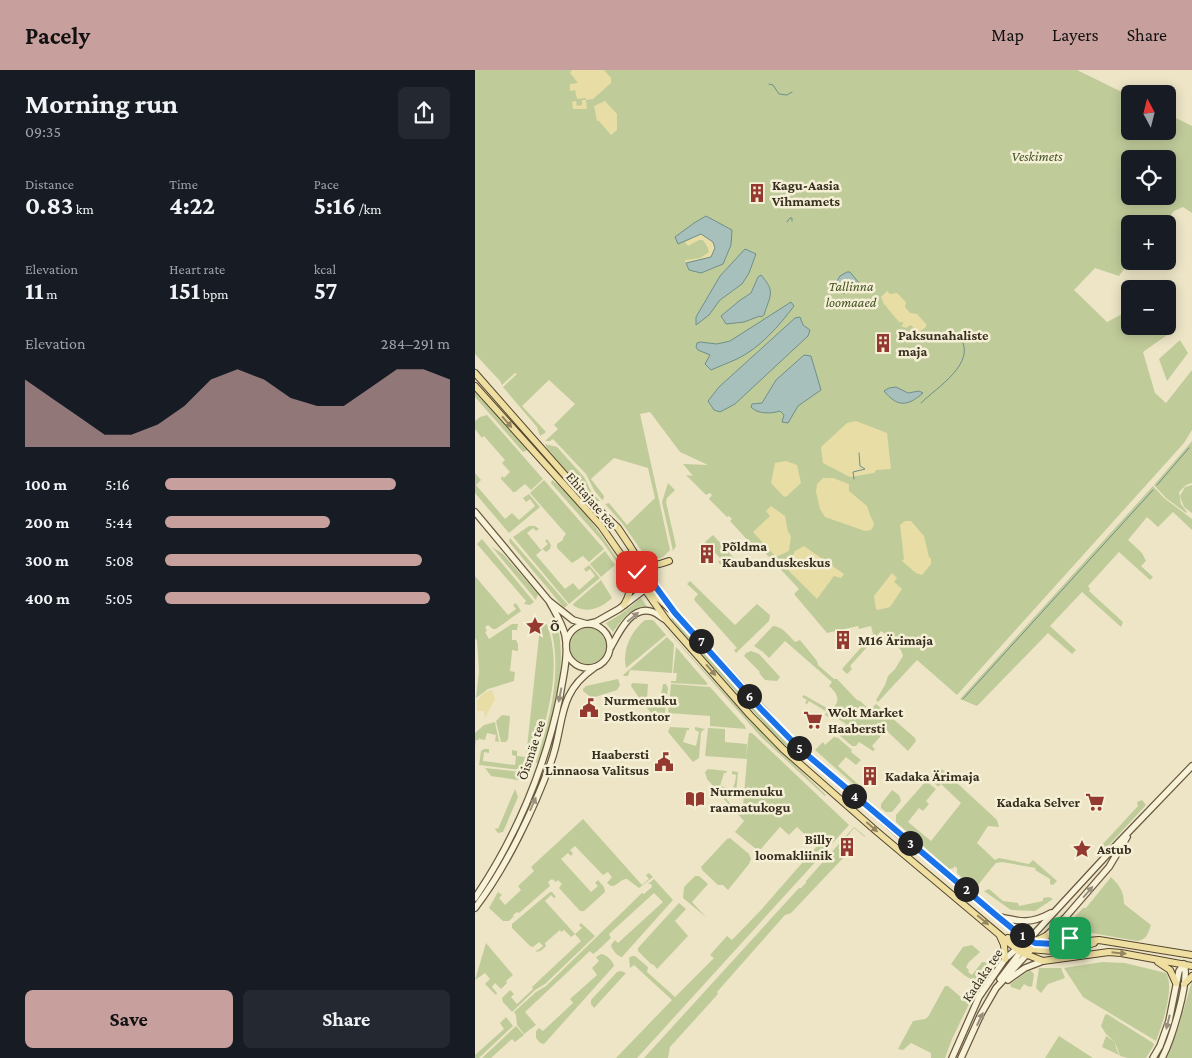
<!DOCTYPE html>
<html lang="en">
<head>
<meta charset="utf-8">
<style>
	:root { --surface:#171b24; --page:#242831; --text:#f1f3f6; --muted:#9ea1a6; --accent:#c79f9c }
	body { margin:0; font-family:"Crimson Pro",serif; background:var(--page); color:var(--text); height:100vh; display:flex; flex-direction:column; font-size:19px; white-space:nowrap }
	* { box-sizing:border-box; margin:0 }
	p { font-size:16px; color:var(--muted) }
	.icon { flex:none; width:28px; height:28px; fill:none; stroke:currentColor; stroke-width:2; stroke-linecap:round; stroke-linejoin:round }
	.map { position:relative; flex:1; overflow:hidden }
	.sheet { display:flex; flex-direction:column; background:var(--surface); width:475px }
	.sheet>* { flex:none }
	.needle { width:32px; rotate:353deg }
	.buttons { position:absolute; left:646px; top:15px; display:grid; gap:10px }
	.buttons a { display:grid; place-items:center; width:55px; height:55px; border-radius:8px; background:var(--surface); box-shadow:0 2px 12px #0003; font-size:25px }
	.pin { position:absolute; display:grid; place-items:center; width:42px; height:42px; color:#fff; margin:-21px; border-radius:10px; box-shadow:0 2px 8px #0006 }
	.km { position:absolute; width:25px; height:25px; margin:-12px; border-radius:50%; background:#222; color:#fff; font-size:14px; line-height:25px; text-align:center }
	.round { display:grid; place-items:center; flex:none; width:52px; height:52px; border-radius:8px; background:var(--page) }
	.overview { display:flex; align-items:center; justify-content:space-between; height:85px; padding:0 25px }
	h1 { font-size:28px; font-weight:700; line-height:38px }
	.metrics { display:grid; grid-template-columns:repeat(3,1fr); gap:8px; height:85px; padding:5px 25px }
	.metrics div { display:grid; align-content:center }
	.metrics b { font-size:25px; font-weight:700 }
	.metrics small { font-size:14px; font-weight:400 }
	.metrics p { font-size:14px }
	.chart { height:140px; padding:10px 25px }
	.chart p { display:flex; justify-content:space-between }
	.chart svg { width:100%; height:90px; margin-top:5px; fill:var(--accent); opacity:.7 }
	.cta { display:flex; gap:10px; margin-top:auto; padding:10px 25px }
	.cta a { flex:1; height:58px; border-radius:8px; background:var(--accent); color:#111; font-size:20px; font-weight:700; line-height:58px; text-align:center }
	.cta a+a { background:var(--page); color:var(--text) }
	ul { padding:0 25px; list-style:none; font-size:16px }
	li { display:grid; grid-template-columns:80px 60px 1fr; align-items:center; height:38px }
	li i { height:12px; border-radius:6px; background:var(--accent) }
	header { display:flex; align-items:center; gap:30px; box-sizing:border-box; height:70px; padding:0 25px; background:var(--accent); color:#111 }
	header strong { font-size:24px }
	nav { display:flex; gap:28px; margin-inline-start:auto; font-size:18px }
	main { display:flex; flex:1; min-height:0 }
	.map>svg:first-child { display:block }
	.green { fill:#c0cb9a; fill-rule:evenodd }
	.sand { fill:#e7dda5 }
	.water { fill:#a7c0bc; stroke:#6e8f8a }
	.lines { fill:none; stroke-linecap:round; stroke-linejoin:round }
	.stream { stroke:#6e8f8a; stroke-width:1 }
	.secondary-casing { stroke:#69593f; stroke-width:8 }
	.primary-casing { stroke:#564630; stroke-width:8 }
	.secondary { stroke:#f8f2d9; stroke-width:5.5 }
	.primary { stroke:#eedea0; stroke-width:6 }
	.oneway { fill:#938660 }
	.oneway2 { fill:#98907c }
	.route-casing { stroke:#fff; stroke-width:10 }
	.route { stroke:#1a73e8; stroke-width:6 }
	.labels { text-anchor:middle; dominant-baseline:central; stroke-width:5; stroke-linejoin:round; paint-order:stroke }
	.park-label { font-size:14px; font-style:italic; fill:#445427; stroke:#f4efd5 }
	.poi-label { font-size:14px; font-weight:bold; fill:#382e20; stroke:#f4efd5; text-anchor:start }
	.street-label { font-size:14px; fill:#382e20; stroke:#f4efd5 }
</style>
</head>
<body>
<header>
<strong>Pacely</strong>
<nav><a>Map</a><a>Layers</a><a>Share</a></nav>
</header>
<main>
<section class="sheet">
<div class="overview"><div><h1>Morning run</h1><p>09:35</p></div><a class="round"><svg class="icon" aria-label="share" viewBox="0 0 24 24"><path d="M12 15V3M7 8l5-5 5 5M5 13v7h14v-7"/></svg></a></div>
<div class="metrics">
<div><p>Distance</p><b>0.83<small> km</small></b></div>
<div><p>Time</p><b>4:22</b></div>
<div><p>Pace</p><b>5:16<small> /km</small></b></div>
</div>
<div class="metrics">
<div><p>Elevation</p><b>11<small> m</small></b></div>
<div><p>Heart rate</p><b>151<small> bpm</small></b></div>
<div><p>kcal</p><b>57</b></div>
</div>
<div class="chart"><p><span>Elevation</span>284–291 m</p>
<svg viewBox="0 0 160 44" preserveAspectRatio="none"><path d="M0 44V11L10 20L20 29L30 38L40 38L50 33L60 24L70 11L80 6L90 11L100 20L110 24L120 24L130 15L140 6L150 6L160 11V44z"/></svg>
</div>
<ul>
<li><b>100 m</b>5:16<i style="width:81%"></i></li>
<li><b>200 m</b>5:44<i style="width:58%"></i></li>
<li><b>300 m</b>5:08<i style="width:90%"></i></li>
<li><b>400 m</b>5:05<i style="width:93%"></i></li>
</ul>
<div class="cta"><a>Save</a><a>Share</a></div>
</section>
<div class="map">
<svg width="717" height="988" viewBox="0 0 717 988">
	<rect width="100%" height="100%" fill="#ede5c6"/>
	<!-- green -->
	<path class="green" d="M0,0H602L655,26V61H692L693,44L717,56V143L708,137L699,141L688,154H655V191L644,206L620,198L599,220L632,252L655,240V256H661L664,262L685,256L692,265L668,282L680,323L691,333L717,300V360L709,373L482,625L442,590L403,632L401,630L410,615L413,606L420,599L428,586L426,580L414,569L415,567L406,561L395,574L397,577L395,578L393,576L375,596L377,599L372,604L367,599L398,564L396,556L384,559L383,556L352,563L319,524L324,519L281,473L278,476L255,451L257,449L254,446L252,447L234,429L237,425L235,423L231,425L211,405L218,406L208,394L233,395L205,382L175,342L165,344L195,480L188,487L179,490L171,487L147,453L130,434L134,433L152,455L180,428L173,398L139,388L116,409L129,426V428L127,430L119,420L111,404L78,369L75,371H70L83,359L79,355L100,334L74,310L47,336L71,362L65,366L62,357L28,317L42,304L40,303L27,315L25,311L0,284ZM655,89H692V126H655Z
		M705,270L713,283L692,311L684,289Z
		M0,320L53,380L48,382L0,327Z
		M12,345L68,409L56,420L50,414L40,422H38L26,409L27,406L29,408L35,402L27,393L30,390L9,366L7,368L0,359V351L5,347Z
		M717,371V413L711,415L704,422L706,434L712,442L711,443L691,428L679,415Z
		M70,374L82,377L109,407L117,423L125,431L121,432L106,418L72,378Z
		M0,403L6,410L1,415L30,449L37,443L44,450L60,436L55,429L51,432L48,428L54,424L65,437L34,463L0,423Z
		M69,410L129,479L114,492L108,486L97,493L82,478V474L88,470V468L91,464L55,423Z
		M77,410C101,428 144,484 153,513L145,497L127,471L76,413Z
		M193,413L200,420L192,428L191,432L201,476L198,481L187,432Z
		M717,415V443L709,437L705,426L710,417Z
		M678,416L689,428L717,449V460L698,442L683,457L672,447L653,470L667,483L671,491L666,496L678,507L675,510L644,482L613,516L615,519L614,521L648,552L646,557L607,522L575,556L601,580L597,584L573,563L502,636L485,629Z
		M54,456H60L64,459L61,461L58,458L52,463L66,480L73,474L70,471L72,469L76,475L75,479L71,482L68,479L61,485L90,519L98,513L104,520L120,506L115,499L111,502L109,499L114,495L125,508L94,534L38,467Z
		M238,465L259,488L246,495L243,492L246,489L230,472Z
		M35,468L93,535L89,538L35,473L34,471Z
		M7,469L59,532L55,535L49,534L51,531L2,474Z
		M17,477L28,484L63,524L61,530Z
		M130,481L140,495L126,507L115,494Z
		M0,506L33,545L41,539L38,535L41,533L46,541L21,559H18L13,555L10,557L12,561L10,562L14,569L37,554H43L42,560H37V570H41L43,574V581L37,580V582L35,601L40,602L39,611L13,619L1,628L4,601L2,571L0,568Z
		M126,510L137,528C126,538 113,544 99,536L98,534Z
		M215,511L260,555L282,534L295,545L294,551L261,583L259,580L262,578L220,531L219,529L223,524L212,514Z
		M166,528L173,538C155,537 148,548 138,562L131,553L146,544Z
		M197,548L284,644L326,687C305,674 287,651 271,633C246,605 220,577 196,549Z
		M80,549C95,587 79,657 62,694L61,692C75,648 89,598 74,552Z
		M182,549L278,654L351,725L350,726L286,667Z
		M170,550H178L191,565L151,598C147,580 156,561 170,550Z
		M71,552C90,599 70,655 55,701L4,695L6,681L9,679H14V683L9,682L8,691L40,695L41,686L37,685V680L42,681V686L51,687L65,557L56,556L55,561L53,560L56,554Z
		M298,556C307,556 314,566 320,572L325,570L342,591L343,595L359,609H362L382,630L385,631L395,640L401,634L440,668L441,671L433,681L411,660L397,676L400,679L398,681L384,672L381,676H377L364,665V661L371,654L360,647L358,650L357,649L359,646L356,644L354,647L350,645L352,642L334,631L332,634L330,633L332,630L327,627L329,625L350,637L356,638L359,637C366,629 361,622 354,616L357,612L310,571L294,588L288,582L279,576Z
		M95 576a18 18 0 1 1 36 0a18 18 0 1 1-36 0Z
		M192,567L199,574L197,603L155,600L153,606H149L148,605Z
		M201,577L232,613V615L196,613V611H201L202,603H198Z
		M276,581L284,584L305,607L302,611L290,610L284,603L285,602L269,586L271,583Z
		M143,609L145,615L142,620L139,621L117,628L108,621V619L111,616Z
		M157,613L173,614L172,629L184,633L185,630L188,614H191L193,618L189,651H183L167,632L156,616Z
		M196,614L235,617L270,656L271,659L235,656V646L193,643Z
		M27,645L35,646L33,669L31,672H26L21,651Z
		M20,652L24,672L20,671L21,665L12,663L10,670L5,669L4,668V670H1L0,678V663L9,655Z
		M195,657L214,658V660H212L208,672L221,676L224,662L220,660V657L230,659L226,662L224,688L218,692L193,662Z
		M233,658L250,659V672L272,674L271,687L274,663H277L374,755L162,988H141L197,930L159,895L155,898L154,888L157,886H160L173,897L172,902L200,927L239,888L235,885L252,866L257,870L286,840L342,776L322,757L314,765L305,757L286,779H281L260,762L269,751L262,743L268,737L272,689L230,686Z
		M359,667L363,668L377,680L376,682L386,690L381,695L371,687L363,696L385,716L383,718L340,680L348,672L350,675Z
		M10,698L54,703L52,707L43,710L16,706Z
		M233,699L252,701L251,703H249L245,716L258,719C259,715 261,710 261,705L257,704V701L263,702L261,724L252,723L251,728L256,735H265L260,742L232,709L230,702Z
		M464,699L468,700L522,750L524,757L513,756L502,773L520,790L524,788L554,794L558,790L582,811L578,815L575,814V809L560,800L561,798L527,792L521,793C516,798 504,815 500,818L492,812L493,810L490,808L488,809L482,803V798L479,796V798L474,799L421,752V745L451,711L461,719L451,731L454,734L448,741L444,738L433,752L456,771L486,733L466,714L463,717L455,708L461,700Z
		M40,719L43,727L28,762L23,763L20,759L21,758L23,759Z
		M417,720L424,725L426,731L417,742H411L406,738V734Z
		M667,730L671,735L622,788L623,776H626L663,736L662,732Z
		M108,749L167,815L174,809L171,805L174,803L178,807L164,818L152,809C145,809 143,816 136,816L132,813L137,807L133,802L128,805L125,802L100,776L95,780L98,783L96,786L93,783L86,789L116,822L123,816L120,813L123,810L129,817L130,822L109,841H105L84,818L87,814L83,810L81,812L77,809L73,812L75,816L44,843L42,842L38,845L39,846L34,851H28L14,838L23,822L27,825L24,828L30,835L46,820L43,816L59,801L56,797Z
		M379,757L390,766V767L379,758L363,778L371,785L316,843L310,845L242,922L243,924L195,977L193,988H169L324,818H326L331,813V811Z
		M255,768L274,784L276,789L274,794L253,820L248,815H243L228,801L226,797L252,769Z
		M220,806H224L233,814L217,832L231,847L208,828L209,817Z
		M636,807C645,816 649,822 649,834L676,855C673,863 672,870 662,871L600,860L593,856V854L608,838H611Z
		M179,809L198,830L147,887C142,886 137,880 136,875L140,870L143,873L188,832L179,823L134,864L136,868L121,882L118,884L115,881L50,942L61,955L49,964L42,955L41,945L39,942L61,922L71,916L167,823L169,824L177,817L176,814H173Z
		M514,819L528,831L543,833L544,836L568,831V828L574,827L578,829L560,841L536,840L509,821Z
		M75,822H77L81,827L79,828L76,825L70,831L100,864L107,858L104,855L106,853L120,866L70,914L60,920L37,942L28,932L27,928L35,920L39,924L36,927L42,934L58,919L57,917L106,871L100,864L96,867L89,860L86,862L85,860L70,873L71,876C68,879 65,883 60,881L63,880L68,876L64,872L58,877L55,876L37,858V854Z
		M204,833L211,839L200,851L213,866L182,899L179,895L176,894L163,881V878Z
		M11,873L38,905L31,911L32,913L26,919L20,913L17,917L22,923L21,925L10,914L15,909L10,903L0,910Z
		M497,875L505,882L494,892L491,897L494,900L493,902L497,905L507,892H510L517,900L506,915L489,905L476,894L488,877Z
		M126,884C132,885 138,891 139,896L69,974L65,973L61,968V961L64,958L68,961L98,933L95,929L122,905L117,898L124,891L121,887Z
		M627,892L650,893L691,903C700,917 687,956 681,971L608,927L589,898Z
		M564,898H586L590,908L573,914L566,923L561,918Z
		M555,900L559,904L557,917L555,916L554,917L549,914L545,920L536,917L535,914Z
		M146,901L151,903L119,938L116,934V930L142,902Z
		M717,911V988H691L703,959Z
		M470,916H473L494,934L477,969L470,988H456V983L436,973L428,980L423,979L438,951L450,949L453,947Z
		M632,944L678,973L679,975L671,988H653L645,986L640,972L641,978L644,985L627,977L631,966L640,972L631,964L626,956L630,945Z
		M31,947L38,956L4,988H0V985L29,959L25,953Z
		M41,956L49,965L40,972L37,969L16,988H7Z
		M584,966L618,988H570Z"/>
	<!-- sand -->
	<path class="sand" d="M97,0H129L136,8V13L118,29L111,30L112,39H98L97,32L101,31L102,36L107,35V30H111V28L102,29L100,20L95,21V14L103,13L95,3Z
		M130,31L142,44V60L136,65L124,51H122L119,36Z
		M226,164L238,172L240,178L236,187L211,193L210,190L225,188L234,182L232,176L228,170H224L213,176L210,172Z
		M412,221L415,224L422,223L431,232L430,237L435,243L442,244L451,254V257L444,262H442L436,255L431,258L426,256L428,254V252H424L409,234L406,227Z
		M381,351L412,363L416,399L401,400L399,403L375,407L348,393L346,377L372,353Z
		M311,391L322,395L326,413L312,426L309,427L296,413L300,393Z
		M348,408H358L374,414V421L392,436L395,445L398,451L399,455L396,460L390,461L350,447L345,439L341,422L342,414Z
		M296,436L310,446L313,462L316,466L314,481L301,487L278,462L295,446L291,441Z
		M430,451H436L449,466L454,487L456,489V494L447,505L441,503L427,491L429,489L425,455Z
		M329,476L369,504L366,508L359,506L342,529L311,498L320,481Z
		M417,503L422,508L419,512L427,519L415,537L403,540L401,539L399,526Z
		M17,620L20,629L10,648L9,641H2V631L9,623Z"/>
	<!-- water -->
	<path class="water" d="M231,146L257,160L256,175L248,194L226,203L214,200L211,193L236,187L240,178L238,172L226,164L203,174L200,167L219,153Z
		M270,179L281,184L274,203L267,214L245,230L234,245L221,255V247L245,206Z
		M372,202H375L384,213L370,219L369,224L359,216L365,206Z
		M286,205C301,222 295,225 289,245L286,247L285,246L269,252L251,254L246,246L264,231L276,223L283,207Z
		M316,232L319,236C304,256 285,278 262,289C253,293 245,296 236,300L230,294L235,285L223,280L221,277L222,273L225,272L242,274L255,271Z
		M325,247L328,255L335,260L333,266L260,334L245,342L239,340L233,331L244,317L320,248Z
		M329,285L336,286L346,320L323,336L313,353L307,352L309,345L305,341C296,344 282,344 276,337L277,334L287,333L301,310Z
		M421,317L433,323L444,321L448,323C432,337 422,337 409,321L414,318Z"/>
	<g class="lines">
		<!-- stream -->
		<path class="stream" d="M294,14L298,15L304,24L312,25L317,22
			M312,152L315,148H317V151
			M446,333C462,317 503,293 485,267
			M379,409L378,402L390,399L385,396L384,383
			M682,415L714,378
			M488,629L678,420"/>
		<!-- secondary casing -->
		<g class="secondary-casing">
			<path id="secondary" d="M0,442L74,531L98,550L112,554L121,552L144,539L169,520
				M91 576a22 22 0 1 1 44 0a22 22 0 1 1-44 0Z
				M136,577C144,562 157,534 178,542C183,544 187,548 191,550
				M0,828C41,767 70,698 85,626C88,607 94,585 90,565C87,553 80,542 74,531
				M0,838C31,798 59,739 76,692C90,654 81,624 119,598
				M525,847C546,852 556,854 576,843
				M568,869L589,849L634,797L652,767
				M525,909L547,880L548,873L545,864
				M533,910L550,898L568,891
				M477,988L504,927L530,889L560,863L643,773L717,696
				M486,988L506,944L521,918L554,882
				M678,988L685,976L694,951L704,901L709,894
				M687,988C696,971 715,912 709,894"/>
		</g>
		<!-- primary casing -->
		<g class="primary-casing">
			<path id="primary" d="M0,303L104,421L143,458L155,476L173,505L200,543L315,669L426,766L545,864L557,872L563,874H580L624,870L717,885
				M0,316L126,456L192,551L275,645L308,679L400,760L545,882L568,891L634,882L646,883L717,896
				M165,489C174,498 183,495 194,491
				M169,520L180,525L195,539
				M149,535C156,523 159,511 151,499
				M589,849C586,861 591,867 602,870
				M525,866L529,875L530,889
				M533,868C546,876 558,873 571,866
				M541,878L578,881L602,878L619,873
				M683,892L695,900L701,913
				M709,914L717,906"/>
		</g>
		<!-- secondary -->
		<use href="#secondary" class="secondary"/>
		<!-- primary -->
		<use href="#primary" class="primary"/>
	</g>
	<!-- one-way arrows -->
	<defs><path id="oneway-solid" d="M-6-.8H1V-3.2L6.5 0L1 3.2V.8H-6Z" transform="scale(1.25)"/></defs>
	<g class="oneway">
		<use href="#oneway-solid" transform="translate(32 352) rotate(49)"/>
		<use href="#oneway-solid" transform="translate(236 600) rotate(49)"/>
		<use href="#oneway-solid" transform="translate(397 757) rotate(41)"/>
		<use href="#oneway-solid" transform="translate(508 850) rotate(40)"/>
		<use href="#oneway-solid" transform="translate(644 883) rotate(6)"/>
	</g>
	<g class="oneway2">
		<use href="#oneway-solid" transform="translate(158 547) rotate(-40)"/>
		<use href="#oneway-solid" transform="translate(85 625) rotate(101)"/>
		<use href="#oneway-solid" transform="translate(58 734) rotate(-66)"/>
		<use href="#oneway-solid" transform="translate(613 822) rotate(-49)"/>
		<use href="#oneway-solid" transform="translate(505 949) rotate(-65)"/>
		<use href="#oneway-solid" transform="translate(693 952) rotate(104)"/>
	</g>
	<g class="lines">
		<!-- route casing -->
		<g class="route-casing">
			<path id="route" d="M162,502L175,509L200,543L286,639L324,678L522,846L544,864L560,873L580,874L606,871L595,868"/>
		</g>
		<!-- route -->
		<use href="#route" class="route"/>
	</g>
	<!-- icons -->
	<defs>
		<g id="building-bare" transform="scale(1.5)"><path d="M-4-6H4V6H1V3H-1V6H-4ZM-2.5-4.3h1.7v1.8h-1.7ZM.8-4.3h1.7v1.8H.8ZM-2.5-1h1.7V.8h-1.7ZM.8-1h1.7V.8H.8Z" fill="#94392f" stroke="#f4efd5" stroke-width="2.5" paint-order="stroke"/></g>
		<g id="sight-bare" transform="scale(1.5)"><path d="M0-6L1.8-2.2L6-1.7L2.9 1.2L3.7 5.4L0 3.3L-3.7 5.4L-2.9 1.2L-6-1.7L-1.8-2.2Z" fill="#94392f" stroke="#f4efd5" stroke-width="2.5" paint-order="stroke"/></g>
		<g id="civic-bare" transform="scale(1.5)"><path d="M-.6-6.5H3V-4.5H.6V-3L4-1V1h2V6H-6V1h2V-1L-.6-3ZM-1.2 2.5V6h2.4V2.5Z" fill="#94392f" stroke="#f4efd5" stroke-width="2.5" paint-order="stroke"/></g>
		<g id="supermarket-bare" transform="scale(1.5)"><path d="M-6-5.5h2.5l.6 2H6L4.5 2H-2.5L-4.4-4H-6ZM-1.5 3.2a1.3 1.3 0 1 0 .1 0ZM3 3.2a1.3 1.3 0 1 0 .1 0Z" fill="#94392f" stroke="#f4efd5" stroke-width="2.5" paint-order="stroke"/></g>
		<g id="library-bare" transform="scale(1.5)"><path d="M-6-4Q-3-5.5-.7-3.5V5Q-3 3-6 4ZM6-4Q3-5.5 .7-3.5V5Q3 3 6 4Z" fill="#94392f" stroke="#f4efd5" stroke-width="2.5" paint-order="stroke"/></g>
	</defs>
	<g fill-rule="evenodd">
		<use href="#building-bare" x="282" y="123"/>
		<use href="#building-bare" x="408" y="273"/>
		<use href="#building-bare" x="232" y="484"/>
		<use href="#sight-bare" x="60" y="556"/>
		<use href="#building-bare" x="368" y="570"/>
		<use href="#civic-bare" x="114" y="638"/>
		<use href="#supermarket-bare" x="338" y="650"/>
		<use href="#civic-bare" x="189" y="692"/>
		<use href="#building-bare" x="395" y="706"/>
		<use href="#library-bare" x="220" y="729"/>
		<use href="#supermarket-bare" x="620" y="732"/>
		<use href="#building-bare" x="372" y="777"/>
		<use href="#sight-bare" x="607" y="779"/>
	</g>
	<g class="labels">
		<!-- park labels -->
		<g class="park-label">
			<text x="562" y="86">Veskimets</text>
			<text x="376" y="216">Tallinna<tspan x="376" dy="16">loomaaed</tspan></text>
		</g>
		<!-- poi labels -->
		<g class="poi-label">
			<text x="297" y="115">Kagu-Aasia<tspan x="297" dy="16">Vihmamets</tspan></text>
			<text x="423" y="265">Paksunahaliste<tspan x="423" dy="16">maja</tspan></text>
			<text x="247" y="476">Põldma<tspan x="247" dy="16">Kaubanduskeskus</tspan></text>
			<text x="75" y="556">Õ</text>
			<text x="383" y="570">M16 Ärimaja</text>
			<text x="129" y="630">Nurmenuku<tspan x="129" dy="16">Postkontor</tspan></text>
			<text x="353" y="642">Wolt Market<tspan x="353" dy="16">Haabersti</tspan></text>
			<text x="174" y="684" text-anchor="end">Haabersti<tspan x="174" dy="16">Linnaosa Valitsus</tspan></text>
			<text x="410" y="706">Kadaka Ärimaja</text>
			<text x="235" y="721">Nurmenuku<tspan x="235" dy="16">raamatukogu</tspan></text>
			<text x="605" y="732" text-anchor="end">Kadaka Selver</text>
			<text x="357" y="769" text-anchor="end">Billy<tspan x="357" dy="16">loomakliinik</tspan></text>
			<text x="622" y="779">Astub</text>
		</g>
		<!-- street labels -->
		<g class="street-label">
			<text transform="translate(117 430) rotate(49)">Ehitajate tee</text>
			<text transform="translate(56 680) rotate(-72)">Õismäe tee</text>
			<text transform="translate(507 905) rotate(-56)">Kadaka tee</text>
		</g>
	</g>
</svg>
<div class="buttons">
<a><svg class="needle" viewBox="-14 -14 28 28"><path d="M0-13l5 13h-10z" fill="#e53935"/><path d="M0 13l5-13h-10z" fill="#9ea1a6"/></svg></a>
<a><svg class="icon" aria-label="locate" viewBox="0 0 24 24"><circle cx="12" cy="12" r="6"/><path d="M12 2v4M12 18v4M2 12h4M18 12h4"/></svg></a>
<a>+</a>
<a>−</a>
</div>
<div class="pin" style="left:595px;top:868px;background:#1e9e55"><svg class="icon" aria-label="arrive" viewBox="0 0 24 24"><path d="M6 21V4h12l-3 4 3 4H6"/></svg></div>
<div class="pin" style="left:162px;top:502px;background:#d93025"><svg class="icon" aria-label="check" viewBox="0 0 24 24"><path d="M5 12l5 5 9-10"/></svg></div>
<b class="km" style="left:547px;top:865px">1</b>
<b class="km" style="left:491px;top:819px">2</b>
<b class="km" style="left:435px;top:773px">3</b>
<b class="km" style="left:379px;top:726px">4</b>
<b class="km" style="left:324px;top:678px">5</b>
<b class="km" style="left:274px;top:626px">6</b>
<b class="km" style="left:226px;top:571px">7</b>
</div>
</main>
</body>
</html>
